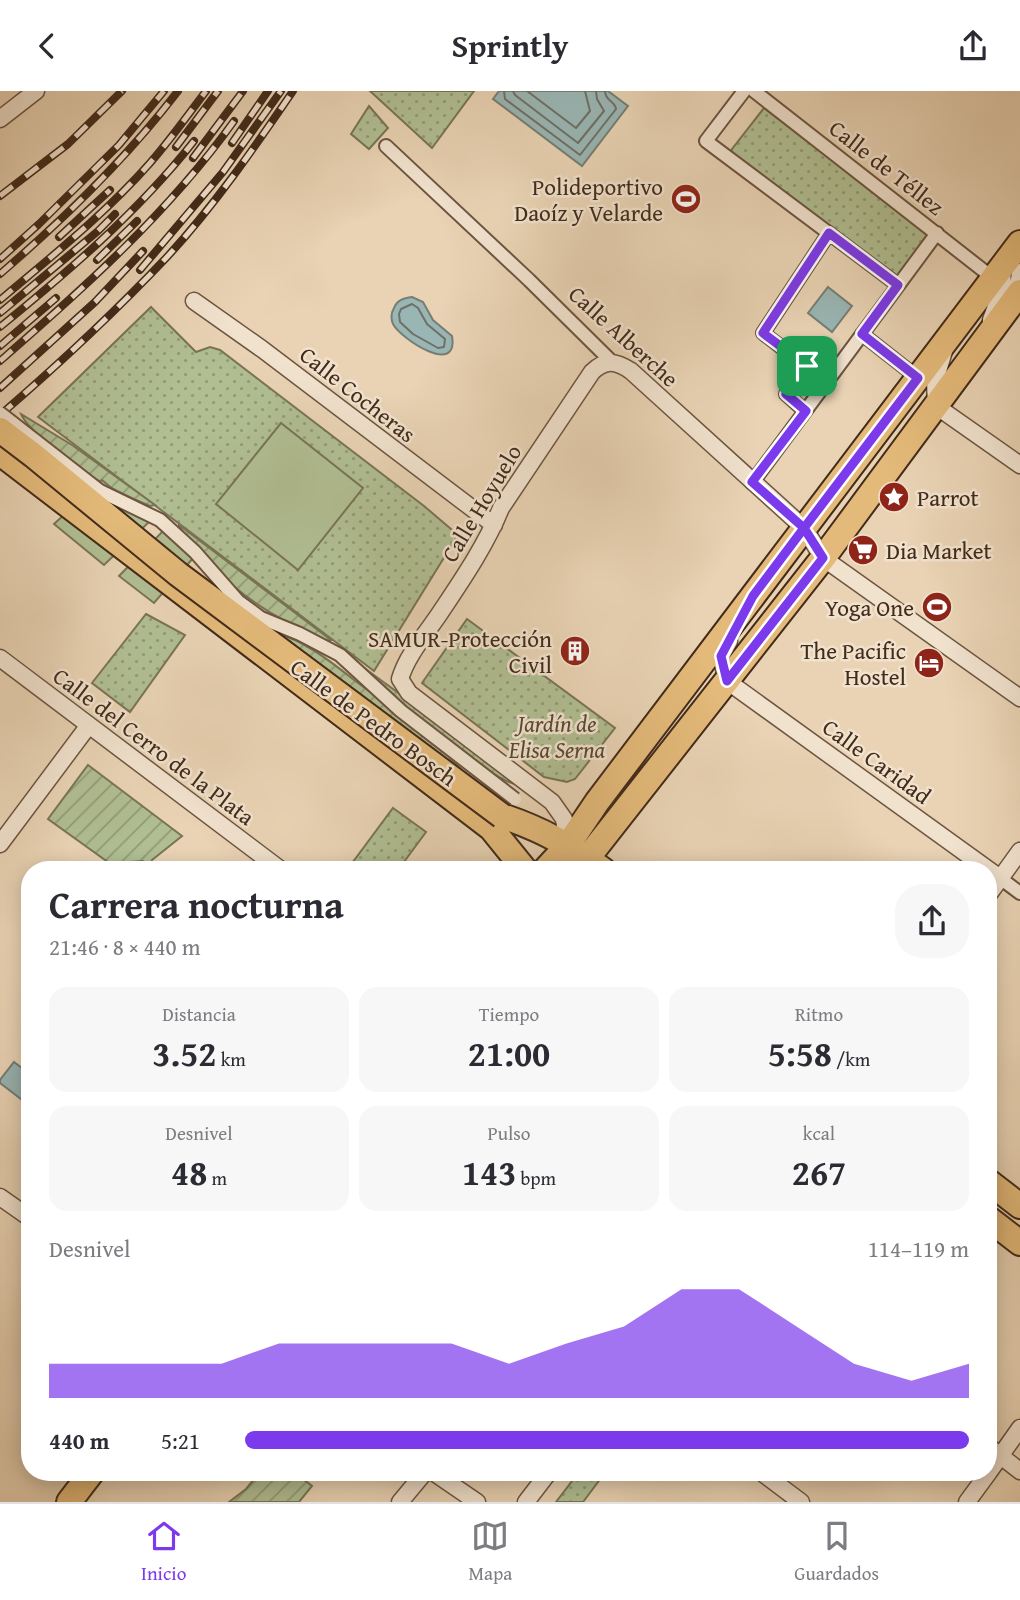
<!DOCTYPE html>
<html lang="es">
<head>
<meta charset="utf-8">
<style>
	:root { --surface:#fff; --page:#f7f7f7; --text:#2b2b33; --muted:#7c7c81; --line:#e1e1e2; --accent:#7c3aed }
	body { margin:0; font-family:"Gentium Book Plus",serif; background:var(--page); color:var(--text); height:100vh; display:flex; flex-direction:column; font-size:26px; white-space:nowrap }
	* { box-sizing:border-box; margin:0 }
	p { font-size:23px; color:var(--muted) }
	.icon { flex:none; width:38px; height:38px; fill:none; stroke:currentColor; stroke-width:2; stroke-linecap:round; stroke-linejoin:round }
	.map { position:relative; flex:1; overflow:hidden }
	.details { position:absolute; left:21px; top:770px; width:976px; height:620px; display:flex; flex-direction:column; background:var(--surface); border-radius:28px; box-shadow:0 4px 18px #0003 }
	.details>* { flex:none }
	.pin { position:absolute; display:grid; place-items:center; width:60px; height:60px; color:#fff; margin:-30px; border-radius:14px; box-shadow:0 4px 10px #0006 }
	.round { display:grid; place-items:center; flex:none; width:74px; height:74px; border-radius:28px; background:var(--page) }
	.headline { display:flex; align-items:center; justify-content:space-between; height:119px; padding:0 28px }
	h1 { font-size:38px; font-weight:700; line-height:52px }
	.stats { display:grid; grid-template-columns:repeat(3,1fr); gap:10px; height:119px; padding:7px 28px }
	.stats div { display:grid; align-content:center; border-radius:18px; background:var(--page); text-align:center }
	.stats b { font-size:35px; font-weight:700 }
	.stats small { font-size:19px; font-weight:400 }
	.stats p { font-size:19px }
	.chart { height:196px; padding:14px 28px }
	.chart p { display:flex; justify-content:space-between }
	.chart svg { width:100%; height:126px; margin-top:7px; fill:var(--accent); opacity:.7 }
	ul { padding:0 28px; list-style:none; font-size:23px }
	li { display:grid; grid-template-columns:112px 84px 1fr; align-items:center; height:52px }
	li i { height:18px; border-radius:9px; background:var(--accent) }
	header { display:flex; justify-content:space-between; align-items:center; height:91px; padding:0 28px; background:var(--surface); font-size:32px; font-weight:700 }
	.tabs { display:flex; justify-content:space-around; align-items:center; height:98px; border-top:2px solid var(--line); background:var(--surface); font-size:19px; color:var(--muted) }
	.tabs a { display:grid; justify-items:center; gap:4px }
	.tabs .current { color:var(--accent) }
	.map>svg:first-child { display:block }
	.grass { fill:url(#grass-dots); stroke:#797456; stroke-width:2 }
	.garden { fill:url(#garden-furrows); stroke:#797456; stroke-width:2 }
	.pitch { fill:#b0be92; stroke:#797456; stroke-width:2 }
	.water { fill:#99b6b4; stroke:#767e76; stroke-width:2 }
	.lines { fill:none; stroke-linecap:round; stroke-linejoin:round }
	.shore { stroke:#6e7067; stroke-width:2 }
	.pedestrian-casing { stroke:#6c5540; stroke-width:16 }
	.minor-casing { stroke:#6c5540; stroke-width:19 }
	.primary-casing { stroke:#422b1a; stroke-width:28 }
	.pedestrian { stroke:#f1e2ce; stroke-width:12 }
	.minor { stroke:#f1e2ce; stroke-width:16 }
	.primary { stroke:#e4ba7a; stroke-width:24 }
	.rail-casing { stroke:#422b1a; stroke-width:8 }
	.rail { stroke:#f1e2ce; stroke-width:5; stroke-dasharray:16; stroke-linecap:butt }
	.pedestrian-bridge-casing { stroke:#6c5540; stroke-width:16; stroke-linecap:butt }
	.primary-bridge-casing { stroke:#422b1a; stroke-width:28; stroke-linecap:butt }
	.pedestrian-bridge { stroke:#f1e2ce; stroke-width:12 }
	.primary-bridge { stroke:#e4ba7a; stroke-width:24 }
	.route-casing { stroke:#fff; stroke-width:14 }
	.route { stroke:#7c3aed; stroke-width:9 }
	.labels { text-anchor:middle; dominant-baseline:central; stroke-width:5; stroke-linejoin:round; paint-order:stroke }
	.street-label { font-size:23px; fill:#422b1a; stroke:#f1e2ce }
	.poi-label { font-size:23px; fill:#422b1a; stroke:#f1e2ce; text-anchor:end }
	.park-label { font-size:23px; font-style:italic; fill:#584832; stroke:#f1e2ce }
</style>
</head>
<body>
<header><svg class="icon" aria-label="back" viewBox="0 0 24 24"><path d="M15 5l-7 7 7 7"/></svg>Sprintly<svg class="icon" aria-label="share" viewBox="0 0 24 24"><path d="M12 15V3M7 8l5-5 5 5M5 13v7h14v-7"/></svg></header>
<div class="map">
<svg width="1020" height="1411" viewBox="0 0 1020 1411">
	<defs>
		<pattern id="grass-dots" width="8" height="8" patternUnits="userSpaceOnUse" patternTransform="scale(1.75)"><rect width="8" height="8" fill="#b0be92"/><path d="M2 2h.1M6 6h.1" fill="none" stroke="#919b76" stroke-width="1.8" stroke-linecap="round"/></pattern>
		<pattern id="garden-furrows" width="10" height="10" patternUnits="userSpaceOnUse" patternTransform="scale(1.75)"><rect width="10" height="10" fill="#b0be92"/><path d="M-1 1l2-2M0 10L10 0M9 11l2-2" fill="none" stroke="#919b76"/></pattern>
	</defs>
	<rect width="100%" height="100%" fill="#e9d3b4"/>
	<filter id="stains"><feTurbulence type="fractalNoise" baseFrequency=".00286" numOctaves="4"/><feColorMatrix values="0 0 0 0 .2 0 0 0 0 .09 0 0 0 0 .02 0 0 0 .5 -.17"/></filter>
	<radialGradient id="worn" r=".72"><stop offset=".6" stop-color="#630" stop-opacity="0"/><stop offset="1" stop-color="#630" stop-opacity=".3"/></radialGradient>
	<!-- grass -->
	<path class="grass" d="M370,0H474L432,57Z
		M369,15L388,37L369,58L351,43Z
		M764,17L932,145L892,198L725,67Z
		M151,216L196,261L210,256L220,259L424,415L458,444L374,580L38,326Z
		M146,523L185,544L130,621L92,592Z
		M467,528L615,637L575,688L567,691L544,686L422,592Z
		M393,717L426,741L398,779H347Z
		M579,1381H594L601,1387L583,1411H556Z"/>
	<!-- garden -->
	<path class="garden" d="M21,323L72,354L155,414L150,415C109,398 70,376 38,344C32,337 24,331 21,323Z
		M179,434L331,549L326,550C286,533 246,510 215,478C202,465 191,450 179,436Z
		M261,538C277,542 292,546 306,555C323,564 339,577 354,589C394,618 443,653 472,692Z
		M356,571L518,689L519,694C505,692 491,681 480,673C435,643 396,608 356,571Z
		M88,674L182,745L152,769L150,775L143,770L130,771L124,779H119L48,728Z
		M260,1381H294L312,1395L299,1411H229L246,1398Z"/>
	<!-- pitch -->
	<path class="pitch" d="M281,332L363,397L298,479L216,413Z
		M102,389L150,430L104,474L54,433Z
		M163,440L194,466L154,512L119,485Z"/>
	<!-- water -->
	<path class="water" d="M499,0H608L628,15L582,75L493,8Z
		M828,196L852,215L832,241L808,222Z
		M412,206L423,211L433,229L452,245C459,286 401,248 393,233C391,228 391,222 394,217C397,209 404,207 412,206Z
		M14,971L30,983V1015L0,992V989Z"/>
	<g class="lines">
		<!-- shore -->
		<path class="shore" d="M504,0L505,8L580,64L616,18C615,10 605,10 605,0
			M513,0L515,4L578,52L604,20L597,8L596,0
			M527,0L576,37L590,20L585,0
			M412,213L418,217L427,233L445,248L444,256L438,257L413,243L400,231L399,223L401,218Z"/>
		<!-- pedestrian casing -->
		<g class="pedestrian-casing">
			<path id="pedestrian" d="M744,0L706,50L898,194
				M754,0L993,187
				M386,55L529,189L611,270
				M862,243L918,287
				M805,320L786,303L807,276L763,242L829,142
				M752,392L937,142
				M1000,787L1020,802"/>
		</g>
		<!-- minor casing -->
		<g class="minor-casing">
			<path id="minor" d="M0,28L36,0
				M1020,181L1017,204L1020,206
				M194,210L262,258L494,434
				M991,229L1003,196L1002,176
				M944,260L935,290L936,315L1020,374
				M729,550L721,565L727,590L1000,787
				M0,567L281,779
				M0,753L89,634
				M568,754L564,728L552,711L409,602L400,588C407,564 426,543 440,522C462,489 486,454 501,417L592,281C606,268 616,270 631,280L804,437L823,467L1020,607
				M989,803L1020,760
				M0,1106L30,1127
				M989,1356L1020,1380
				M433,1381L477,1411
				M761,1381L801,1411
				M989,1381L1020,1337
				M400,1411L425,1381
				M526,1411L549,1381
				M967,1411L989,1381"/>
		</g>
		<!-- primary casing -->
		<g class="primary-casing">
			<path id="primary" d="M0,362L491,737L525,779
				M502,725C543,739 568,753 603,779
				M545,779L568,754L597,711L1020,152
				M578,779L823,467L1020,201
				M989,1091L1020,1115
				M989,1128L1020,1152
				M69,1411L92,1381"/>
		</g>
		<!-- pedestrian -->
		<use href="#pedestrian" class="pedestrian"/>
		<!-- minor -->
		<use href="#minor" class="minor"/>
		<!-- primary -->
		<use href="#primary" class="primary"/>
		<!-- rail casing -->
		<g class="rail-casing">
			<path id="rail" d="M232,52L268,0
				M176,56L218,0
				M193,67L243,0
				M0,105L68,53L122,0
				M59,146L110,99
				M0,168L39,133L119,54L164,0
				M97,169L137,130
				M140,179L223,81L281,0
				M0,183C65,127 126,68 178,0
				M0,209C52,165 105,123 150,72C170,49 188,24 206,0
				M0,222L98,140L115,123
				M0,236C70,179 138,121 194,50
				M0,255L56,207
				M0,270C85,196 168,122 234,30
				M0,297L95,211L143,160
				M0,324C58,274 114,222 167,166C214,115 254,57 293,0"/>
		</g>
		<!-- rail -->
		<use href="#rail" class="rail"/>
		<!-- pedestrian-bridge casing -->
		<g class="pedestrian-bridge-casing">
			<path id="pedestrian-bridge" d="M0,322L100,400L160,429L195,461L238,510L261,527L300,543L340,564L401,620L515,708"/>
		</g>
		<!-- primary-bridge casing -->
		<g class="primary-bridge-casing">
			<path id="primary-bridge" d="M0,339L33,364L178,483L502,725"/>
		</g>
		<!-- pedestrian-bridge -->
		<use href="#pedestrian-bridge" class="pedestrian-bridge"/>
		<!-- primary-bridge -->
		<use href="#primary-bridge" class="primary-bridge"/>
	</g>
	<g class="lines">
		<!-- route casing -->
		<g class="route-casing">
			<path id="route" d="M807,275L786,303L806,320L752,391L804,437L753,505L721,565L727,590L823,467L804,437L918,287L862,243L898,194L829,142L763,242L807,275"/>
		</g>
		<!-- route -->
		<use href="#route" class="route"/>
	</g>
	<!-- icons -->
	<defs>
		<g id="stadium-disc" transform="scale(1.575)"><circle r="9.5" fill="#8f2418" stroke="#f1e2ce"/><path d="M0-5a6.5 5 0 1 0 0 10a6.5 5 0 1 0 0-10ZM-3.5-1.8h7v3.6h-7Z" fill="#fff"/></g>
		<g id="sight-disc" transform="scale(1.575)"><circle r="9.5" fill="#8f2418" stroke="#f1e2ce"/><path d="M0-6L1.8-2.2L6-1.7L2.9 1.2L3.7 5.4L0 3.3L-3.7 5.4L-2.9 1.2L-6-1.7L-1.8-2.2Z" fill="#fff"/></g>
		<g id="supermarket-disc" transform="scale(1.575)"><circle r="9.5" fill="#8f2418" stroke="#f1e2ce"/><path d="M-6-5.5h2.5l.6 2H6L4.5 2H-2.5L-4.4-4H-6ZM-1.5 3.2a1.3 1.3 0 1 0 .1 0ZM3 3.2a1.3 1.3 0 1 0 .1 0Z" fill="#fff"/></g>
		<g id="building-disc" transform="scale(1.575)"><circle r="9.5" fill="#8f2418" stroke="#f1e2ce"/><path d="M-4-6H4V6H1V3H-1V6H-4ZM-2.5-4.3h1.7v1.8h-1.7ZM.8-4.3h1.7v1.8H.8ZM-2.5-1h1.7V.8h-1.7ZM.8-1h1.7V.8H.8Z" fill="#fff"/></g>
		<g id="hotel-disc" transform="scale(1.575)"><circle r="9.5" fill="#8f2418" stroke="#f1e2ce"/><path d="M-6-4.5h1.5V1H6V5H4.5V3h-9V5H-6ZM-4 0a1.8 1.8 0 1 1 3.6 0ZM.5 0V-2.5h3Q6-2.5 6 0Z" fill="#fff"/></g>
	</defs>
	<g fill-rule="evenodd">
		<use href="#stadium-disc" x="686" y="108"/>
		<use href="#sight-disc" x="894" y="406"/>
		<use href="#supermarket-disc" x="863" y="459"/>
		<use href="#stadium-disc" x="937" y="516"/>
		<use href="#building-disc" x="575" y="560"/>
		<use href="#hotel-disc" x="929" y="572"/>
	</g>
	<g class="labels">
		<!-- street labels -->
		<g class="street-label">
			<text transform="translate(887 76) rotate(38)">Calle de Téllez</text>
			<text transform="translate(624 245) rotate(42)">Calle Alberche</text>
			<text transform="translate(358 303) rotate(38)">Calle Cocheras</text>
			<text transform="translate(481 412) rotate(-59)">Calle Hoyuelo</text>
			<text transform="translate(374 631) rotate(36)">Calle de Pedro Bosch</text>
			<text transform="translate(154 655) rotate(37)">Calle del Cerro de la Plata</text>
			<text transform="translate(877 670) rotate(36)">Calle Caridad</text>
		</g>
		<!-- poi labels -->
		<g class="poi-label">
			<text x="663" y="95">Polideportivo<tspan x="663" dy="26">Daoíz y Velarde</tspan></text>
			<text x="917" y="406" text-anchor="start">Parrot</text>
			<text x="886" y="459" text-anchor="start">Dia Market</text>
			<text x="914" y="516">Yoga One</text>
			<text x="552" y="547">SAMUR-Protección<tspan x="552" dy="26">Civil</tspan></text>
			<text x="906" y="559">The Pacific<tspan x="906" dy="26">Hostel</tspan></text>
		</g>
		<!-- park labels -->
		<g class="park-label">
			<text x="557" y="632">Jardín de<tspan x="557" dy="26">Elisa Serna</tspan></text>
		</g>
	</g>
	<rect width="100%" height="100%" filter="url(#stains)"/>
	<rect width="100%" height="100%" fill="url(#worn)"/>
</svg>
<div class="pin" style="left:807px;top:275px;background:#1e9e55"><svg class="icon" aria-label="arrive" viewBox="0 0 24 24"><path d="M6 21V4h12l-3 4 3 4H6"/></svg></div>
<section class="details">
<div class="headline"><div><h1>Carrera nocturna</h1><p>21:46 · 8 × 440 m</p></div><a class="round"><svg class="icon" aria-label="share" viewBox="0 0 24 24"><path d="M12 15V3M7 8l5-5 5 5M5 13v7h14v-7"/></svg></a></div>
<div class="stats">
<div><p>Distancia</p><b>3.52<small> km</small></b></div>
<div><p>Tiempo</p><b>21:00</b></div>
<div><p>Ritmo</p><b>5:58<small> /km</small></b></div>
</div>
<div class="stats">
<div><p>Desnivel</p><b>48<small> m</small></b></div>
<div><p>Pulso</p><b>143<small> bpm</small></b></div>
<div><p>kcal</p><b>267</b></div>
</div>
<div class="chart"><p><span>Desnivel</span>114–119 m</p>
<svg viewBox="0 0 160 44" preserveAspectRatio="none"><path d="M0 44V32L10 32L20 32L30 32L40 25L50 25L60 25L70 25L80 32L90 25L100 19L110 6L120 6L130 19L140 32L150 38L160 32V44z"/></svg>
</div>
<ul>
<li><b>440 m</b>5:21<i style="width:100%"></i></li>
</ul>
</section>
</div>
<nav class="tabs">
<a class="current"><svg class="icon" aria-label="home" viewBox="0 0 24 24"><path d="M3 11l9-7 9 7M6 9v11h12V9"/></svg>Inicio</a>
<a><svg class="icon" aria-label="map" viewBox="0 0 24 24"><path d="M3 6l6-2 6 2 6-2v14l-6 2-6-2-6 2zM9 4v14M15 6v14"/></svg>Mapa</a>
<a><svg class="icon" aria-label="saved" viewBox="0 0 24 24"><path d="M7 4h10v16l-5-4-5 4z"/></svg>Guardados</a>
</nav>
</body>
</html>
